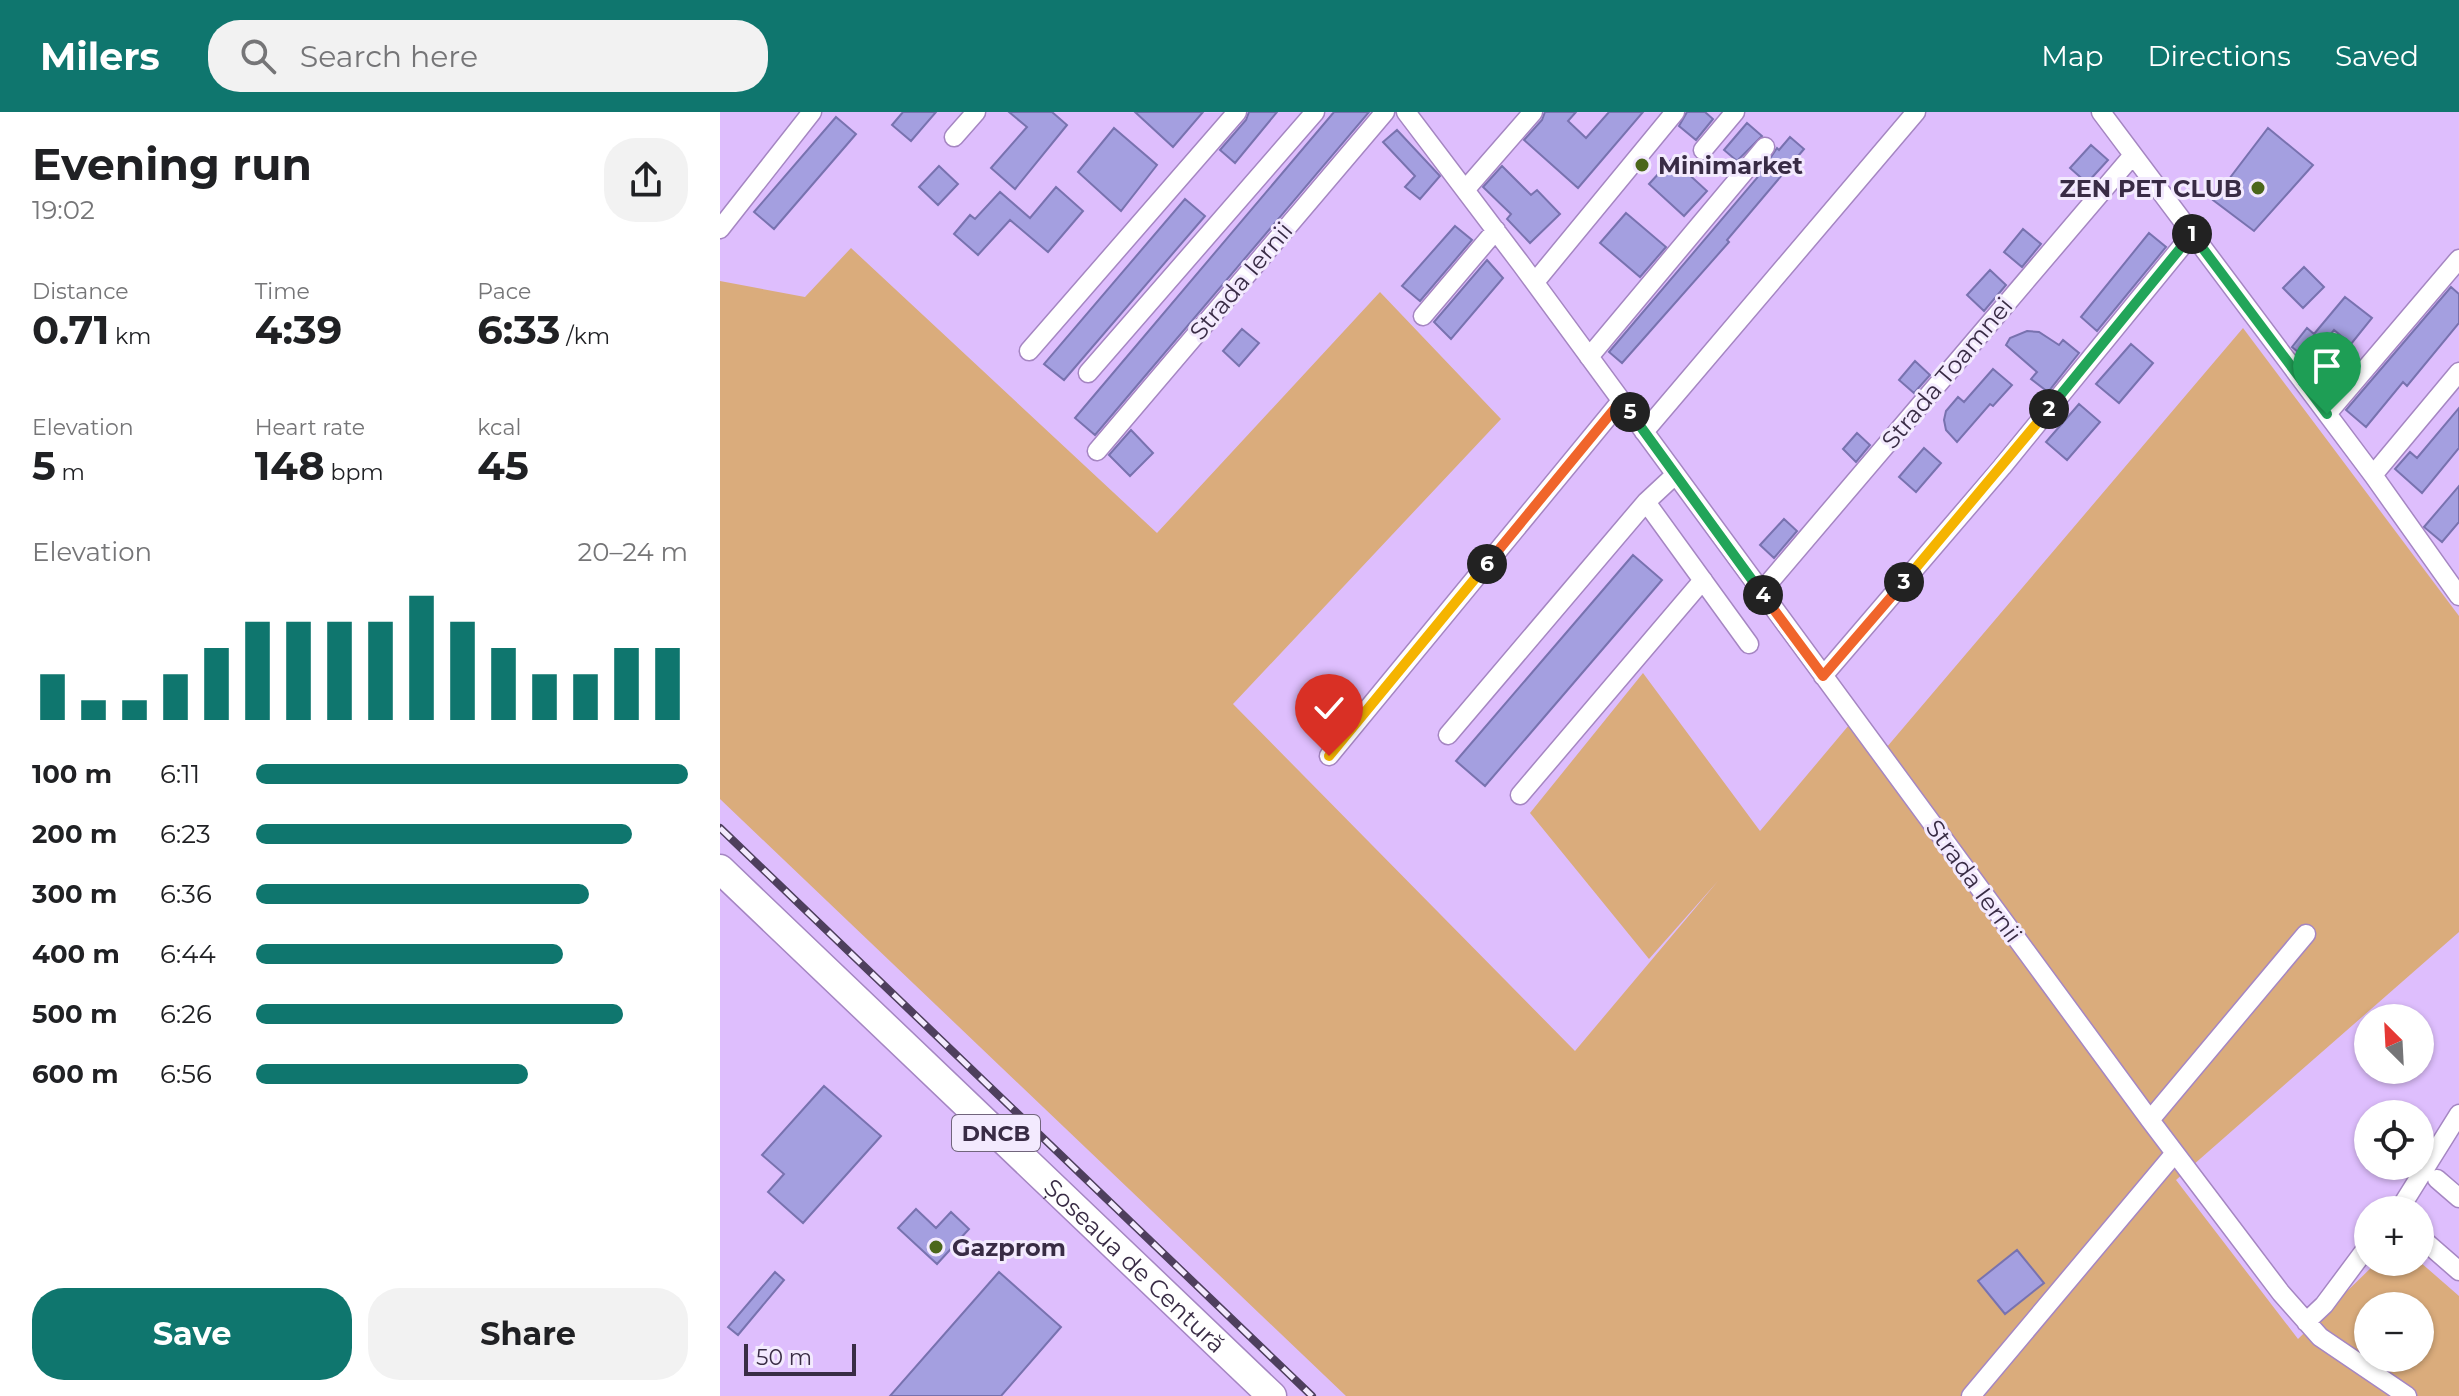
<!DOCTYPE html>
<html lang="en">
<head>
<meta charset="utf-8">
<style>
	:root { --surface:#fff; --page:#f2f2f2; --text:#202124; --muted:#757577; --accent:#0f766e }
	body { margin:0; font-family:Montserrat,sans-serif; background:var(--page); color:var(--text); height:100vh; display:flex; flex-direction:column; font-size:30px; white-space:nowrap }
	* { box-sizing:border-box; margin:0 }
	p { font-size:26px; color:var(--muted) }
	.icon { flex:none; width:44px; height:44px; fill:none; stroke:currentColor; stroke-width:2; stroke-linecap:round; stroke-linejoin:round }
	.map { position:relative; flex:1; overflow:hidden }
	.sheet { display:flex; flex-direction:column; background:var(--surface); width:720px }
	.sheet>* { flex:none }
	.needle { width:52px; rotate:336deg }
	.controls { position:absolute; left:1634px; top:892px; display:grid; gap:16px }
	.controls a { display:grid; place-items:center; width:80px; height:80px; border-radius:50%; background:var(--surface); box-shadow:0 2px 6px #0004; font-size:40px }
	.scale { position:absolute; left:24px; bottom:20px; width:112px; box-sizing:border-box; padding-left:8px; border:4px solid #392c45; border-top:0; font-size:22px; line-height:28px; white-space:nowrap; color:#392c45; -webkit-text-stroke:6px #f3eafe; paint-order:stroke }
	.pin { position:absolute; display:grid; place-items:center; width:68px; height:68px; color:#fff; margin:-82px -34px; border-radius:50% 50% 50% 0; rotate:-45deg; box-shadow:0 0 8px #0007 }
	.pin .icon { rotate:45deg }
	.km { position:absolute; width:40px; height:40px; margin:-20px; border-radius:50%; background:#222; color:#fff; font-size:22px; line-height:40px; text-align:center }
	.round { display:grid; place-items:center; flex:none; width:84px; height:84px; border-radius:32px; background:var(--page) }
	.head { display:flex; align-items:center; justify-content:space-between; height:136px; padding:0 32px }
	h1 { font-size:44px; font-weight:700; line-height:60px }
	.metrics { display:grid; grid-template-columns:repeat(3,1fr); gap:12px; height:136px; padding:8px 32px }
	.metrics div { display:grid; align-content:center }
	.metrics b { font-size:40px; font-weight:700 }
	.metrics small { font-size:22px; font-weight:400 }
	.metrics p { font-size:22px }
	.chart { height:224px; padding:16px 32px }
	.chart p { display:flex; justify-content:space-between }
	.chart svg { width:100%; height:144px; margin-top:8px; stroke:var(--accent); stroke-width:6 }
	.action { display:flex; gap:16px; margin-top:auto; padding:16px 32px }
	.action a { flex:1; height:92px; border-radius:32px; background:var(--accent); color:#fff; font-size:32px; font-weight:700; line-height:92px; text-align:center }
	.action a+a { background:var(--page); color:var(--text) }
	ul { padding:0 32px; list-style:none; font-size:26px }
	li { display:grid; grid-template-columns:128px 96px 1fr; align-items:center; height:60px }
	li i { height:20px; border-radius:10px; background:var(--accent) }
	header { display:flex; align-items:center; gap:48px; box-sizing:border-box; height:112px; padding:0 40px; background:var(--accent); color:#fff }
	header strong { font-size:38px }
	nav { display:flex; gap:44px; margin-inline-start:auto; font-size:28px }
	.search { width:560px; height:72px; background:var(--page); display:flex; align-items:center; gap:20px; box-sizing:border-box; padding:0 28px; border-radius:32px; color:var(--muted); font-size:30px }
	main { display:flex; flex:1; min-height:0 }
	.map>svg:first-child { display:block }
	.green { fill:#daac7c; fill-rule:evenodd }
	.building { fill:#a49fe0; stroke:#7872af; stroke-width:2 }
	.lines { fill:none; stroke-linecap:round; stroke-linejoin:round }
	.street-casing { stroke:#a586c2; stroke-width:21 }
	.primary-casing { stroke:#a586c2; stroke-width:31 }
	.street { stroke:#fff; stroke-width:18 }
	.primary { stroke:#fff; stroke-width:28 }
	.rail-casing { stroke:#4e3f5d; stroke-width:8 }
	.rail { stroke:#f3eafe; stroke-width:5; stroke-dasharray:15; stroke-linecap:butt }
	.split-1-casing { stroke:#fff; stroke-width:16 }
	.split-2-casing { stroke:#fff; stroke-width:16 }
	.split-3-casing { stroke:#fff; stroke-width:16 }
	.split-4-casing { stroke:#fff; stroke-width:16 }
	.split-5-casing { stroke:#fff; stroke-width:16 }
	.split-6-casing { stroke:#fff; stroke-width:16 }
	.split-7-casing { stroke:#fff; stroke-width:16 }
	.split-1 { stroke:#22a559; stroke-width:10 }
	.split-2 { stroke:#22a559; stroke-width:10 }
	.split-3 { stroke:#f5b400; stroke-width:10 }
	.split-4 { stroke:#f0652b; stroke-width:10 }
	.split-5 { stroke:#22a559; stroke-width:10 }
	.split-6 { stroke:#f0652b; stroke-width:10 }
	.split-7 { stroke:#f5b400; stroke-width:10 }
	.poi-dot { fill:#4b671a; stroke:#f3eafe; stroke-width:3 }
	.labels { text-anchor:middle; dominant-baseline:central; stroke-width:6; stroke-linejoin:round; paint-order:stroke }
	.shield { fill:#f3eafe; stroke:#71657c; stroke-width:2 }
	.shield-label { font-size:22px; font-weight:bold; fill:#392c45 }
	.poi-label { font-size:24px; font-weight:bold; fill:#392c45; stroke:#f3eafe; text-anchor:start }
	.street-label { font-size:24px; fill:#392c45; stroke:#f3eafe }
</style>
</head>
<body>
<header>
<strong>Milers</strong>
<div class="search"><svg class="icon" aria-label="search" viewBox="0 0 24 24"><circle cx="10" cy="10" r="6"/><path d="M15 15l6 6"/></svg>Search here</div>
<nav><a>Map</a><a>Directions</a><a>Saved</a></nav>
</header>
<main>
<section class="sheet">
<div class="head"><div><h1>Evening run</h1><p>19:02</p></div><a class="round"><svg class="icon" aria-label="share" viewBox="0 0 24 24"><path d="M12 15V3M7 8l5-5 5 5M5 13v7h14v-7"/></svg></a></div>
<div class="metrics">
<div><p>Distance</p><b>0.71<small> km</small></b></div>
<div><p>Time</p><b>4:39</b></div>
<div><p>Pace</p><b>6:33<small> /km</small></b></div>
</div>
<div class="metrics">
<div><p>Elevation</p><b>5<small> m</small></b></div>
<div><p>Heart rate</p><b>148<small> bpm</small></b></div>
<div><p>kcal</p><b>45</b></div>
</div>
<div class="chart"><p><span>Elevation</span>20–24 m</p>
<svg viewBox="0 0 160 44" preserveAspectRatio="none"><path d="M5 44V30M15 44V38M25 44V38M35 44V30M45 44V22M55 44V14M65 44V14M75 44V14M85 44V14M95 44V6M105 44V14M115 44V22M125 44V30M135 44V30M145 44V22M155 44V22"/></svg>
</div>
<ul>
<li><b>100 m</b>6:11<i style="width:100%"></i></li>
<li><b>200 m</b>6:23<i style="width:87%"></i></li>
<li><b>300 m</b>6:36<i style="width:77%"></i></li>
<li><b>400 m</b>6:44<i style="width:71%"></i></li>
<li><b>500 m</b>6:26<i style="width:85%"></i></li>
<li><b>600 m</b>6:56<i style="width:63%"></i></li>
</ul>
<div class="action"><a>Save</a><a>Share</a></div>
</section>
<div class="map">
<svg width="1739" height="1284" viewBox="0 0 1739 1284">
	<rect width="100%" height="100%" fill="#debefd"/>
	<!-- green -->
	<path class="green" d="M131,136L437,421L660,180L781,307L513,592L855,939L998,769L929,847L810,701L923,561L1040,719L1129,613L1155,649L1523,216L1739,504V820L1456,1068L1578,1227L1657,1150H1700L1739,1184V1284H626L0,687V169L85,185ZM1648,1194H1700V1246H1648Z"/>
	<!-- building -->
	<path class="building" d="M183,0H216L191,29L172,13Z
		M289,0H332L347,13L295,77L271,56L307,15Z
		M415,0H483L453,35Z
		M529,0H557L515,51L500,38L526,8Z
		M614,0H649L375,323L355,306Z
		M825,0H856L848,9L866,26L889,0H923L858,76L804,28L822,8Z
		M967,0H985L993,7L976,28L959,14Z
		M116,5L136,22L54,117L34,100Z
		M1027,11L1042,24L1017,49L1004,38Z
		M394,16L437,53L401,99L358,60Z
		M1548,16L1593,53L1534,119L1493,88Z
		M677,18L720,64L700,87L685,75L695,64L663,30Z
		M1070,25L1084,37L1007,128L1009,130L902,251L889,240L1037,66L1057,36L1059,38Z
		M1371,33L1388,48L1367,71L1350,56Z
		M952,47L987,79L964,104L929,72Z
		M219,54L238,72L218,93L199,75Z
		M782,54L811,83L817,78L840,102L810,131L787,107L791,102L763,75Z
		M336,75L363,99L328,140L290,108L258,143L234,122L250,103L255,107L280,80L310,106Z
		M465,87L485,104L344,268L324,252Z
		M906,101L946,135L920,165L880,131Z
		M735,114L752,128L700,189L682,174Z
		M1303,117L1321,132L1302,155L1284,140Z
		M1429,121L1446,135L1377,219L1361,205Z
		M767,148L783,166L731,227L714,210Z
		M1584,155L1604,175L1583,196L1563,176Z
		M1270,158L1286,173L1264,199L1247,183Z
		M1731,175L1739,182V211L1687,274L1683,270L1646,315L1626,298Z
		M1625,185L1652,206L1631,232L1614,218L1589,249L1572,235L1587,216L1594,222Z
		M522,217L539,231L519,254L503,239Z
		M1307,219L1319,220L1339,233L1343,228L1359,241L1328,280L1311,267L1317,260L1286,233L1290,226Z
		M1411,232L1433,251L1399,291L1376,272Z
		M1195,249L1210,263L1194,281L1179,268Z
		M1273,257L1292,273L1273,294L1270,292L1237,330L1226,318L1224,308L1226,299L1238,285L1244,290Z
		M1359,292L1380,310L1347,348L1326,330Z
		M1739,296V336L1702,381L1675,357L1690,340L1697,346Z
		M411,318L433,341L410,364L389,343Z
		M1137,321L1150,333L1136,350L1123,337Z
		M1204,336L1221,351L1196,380L1179,365Z
		M1739,374V410L1722,430L1704,415Z
		M1064,407L1077,419L1054,446L1040,433Z
		M913,443L942,468L765,674L736,649Z
		M104,974L161,1024L83,1111L48,1080L64,1062L42,1043Z
		M196,1097L216,1116L231,1100L249,1117L217,1152L178,1116Z
		M1297,1138L1324,1171L1285,1202L1258,1169Z
		M55,1160L64,1168L18,1223L8,1215Z
		M279,1160L341,1215L281,1284H170Z"/>
	<g class="lines">
		<!-- street casing -->
		<g class="street-casing">
			<path id="street" d="M686,0L801,152L1430,1008L1561,1181L1600,1225L1687,1284
				M1381,0L1653,363L1739,484
				M234,25L256,0
				M983,38L1015,0
				M745,78L813,0
				M0,117L92,0
				M815,170L955,0
				M703,204L776,118
				M309,239L517,0
				M869,245L1045,35
				M368,261L595,0
				M1607,302L1739,147
				M924,320L1196,0
				M377,339L665,0
				M1653,363L1739,260
				M926,390L1029,532
				M1041,480L1413,43
				M1103,564L1282,355L1472,122
				M728,623L926,390L955,363
				M609,644L901,289
				M800,683L983,468
				M1430,1008L1586,822
				M1717,1067L1739,1086
				M1679,1098L1739,1002
				M1700,1125L1739,1159
				M1586,1210L1604,1193L1648,1134
				M1251,1284L1455,1041"/>
		</g>
		<!-- primary casing -->
		<g class="primary-casing">
			<g id="primary">
				<path id="s1" d="M0,757L552,1284"/>
			</g>
		</g>
		<!-- street -->
		<use href="#street" class="street"/>
		<!-- primary -->
		<use href="#primary" class="primary"/>
		<!-- rail casing -->
		<g class="rail-casing">
			<path id="rail" d="M0,716L592,1284"/>
		</g>
		<!-- rail -->
		<use href="#rail" class="rail"/>
	</g>
	<g class="lines">
		<!-- split-1 casing -->
		<g class="split-1-casing">
			<path id="split-1" d="M1472,122L1607,302"/>
		</g>
		<!-- split-2 casing -->
		<g class="split-2-casing">
			<path id="split-2" d="M1329,297L1472,122"/>
		</g>
		<!-- split-3 casing -->
		<g class="split-3-casing">
			<path id="split-3" d="M1184,470L1329,297"/>
		</g>
		<!-- split-4 casing -->
		<g class="split-4-casing">
			<path id="split-4" d="M1043,483L1103,564L1184,470"/>
		</g>
		<!-- split-5 casing -->
		<g class="split-5-casing">
			<path id="split-5" d="M910,300L1043,483"/>
		</g>
		<!-- split-6 casing -->
		<g class="split-6-casing">
			<path id="split-6" d="M767,452L901,289L910,300"/>
		</g>
		<!-- split-7 casing -->
		<g class="split-7-casing">
			<path id="split-7" d="M609,644L767,452"/>
		</g>
		<!-- split-1 -->
		<use href="#split-1" class="split-1"/>
		<!-- split-2 -->
		<use href="#split-2" class="split-2"/>
		<!-- split-3 -->
		<use href="#split-3" class="split-3"/>
		<!-- split-4 -->
		<use href="#split-4" class="split-4"/>
		<!-- split-5 -->
		<use href="#split-5" class="split-5"/>
		<!-- split-6 -->
		<use href="#split-6" class="split-6"/>
		<!-- split-7 -->
		<use href="#split-7" class="split-7"/>
	</g>
	<!-- markers -->
	<g class="poi-dot">
		<circle cx="922" cy="53" r="8"/>
		<circle cx="1538" cy="76" r="8"/>
		<circle cx="216" cy="1135" r="8"/>
	</g>
	<g class="labels">
		<!-- shield labels -->
		<rect class="shield" x="232" y="1003" width="88" height="36" rx="6"/>
		<g class="shield-label">
			<text x="276" y="1021">DNCB</text>
		</g>
		<!-- poi labels -->
		<g class="poi-label">
			<text x="938" y="53">Minimarket</text>
			<text x="1522" y="76" text-anchor="end">ZEN PET CLUB</text>
			<text x="232" y="1135">Gazprom</text>
		</g>
		<!-- street labels -->
		<g class="street-label">
			<text transform="translate(521 169) rotate(-50)">Strada Iernii</text>
			<text transform="translate(1227 261) rotate(-50)">Strada Toamnei</text>
			<text transform="translate(1254 769) rotate(54)">Strada Iernii</text>
			<text stroke="none"><textPath href="#s1" startOffset="574">Șoseaua de Centură</textPath></text>
		</g>
	</g>
</svg>
<div class="controls">
<a><svg class="needle" viewBox="-14 -14 28 28"><path d="M0-13l5 13h-10z" fill="#e53935"/><path d="M0 13l5-13h-10z" fill="#757577"/></svg></a>
<a><svg class="icon" aria-label="locate" viewBox="0 0 24 24"><circle cx="12" cy="12" r="6"/><path d="M12 2v4M12 18v4M2 12h4M18 12h4"/></svg></a>
<a>+</a>
<a>−</a>
</div>
<div class="scale">50 m</div>
<div class="pin" style="left:1607px;top:302px;background:#1e9e55"><svg class="icon" aria-label="arrive" viewBox="0 0 24 24"><path d="M6 21V4h12l-3 4 3 4H6"/></svg></div>
<div class="pin" style="left:609px;top:644px;background:#d93025"><svg class="icon" aria-label="check" viewBox="0 0 24 24"><path d="M5 12l5 5 9-10"/></svg></div>
<b class="km" style="left:1472px;top:122px">1</b>
<b class="km" style="left:1329px;top:297px">2</b>
<b class="km" style="left:1184px;top:470px">3</b>
<b class="km" style="left:1043px;top:483px">4</b>
<b class="km" style="left:910px;top:300px">5</b>
<b class="km" style="left:767px;top:452px">6</b>
</div>
</main>
</body>
</html>
